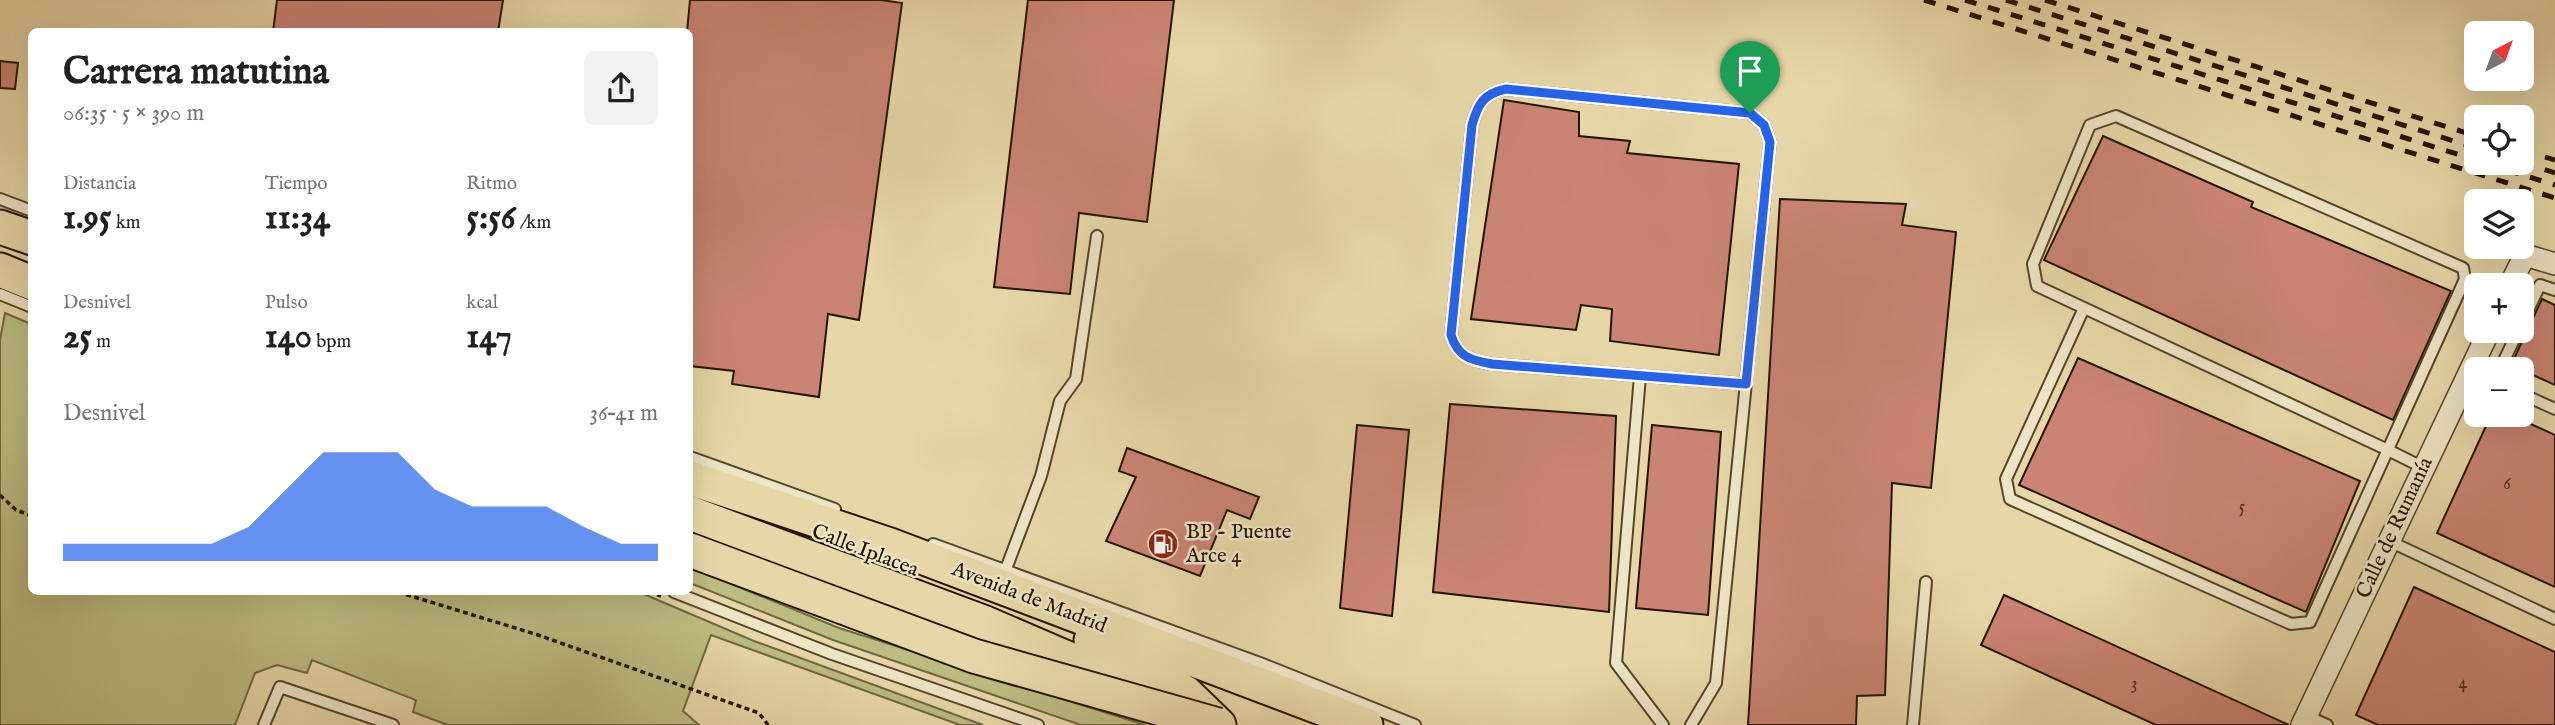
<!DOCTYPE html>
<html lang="es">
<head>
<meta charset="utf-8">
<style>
	:root { --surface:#fff; --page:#f2f2f2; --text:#202124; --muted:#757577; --accent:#2563eb }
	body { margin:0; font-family:"IM FELL English",serif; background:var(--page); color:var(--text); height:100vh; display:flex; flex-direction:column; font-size:26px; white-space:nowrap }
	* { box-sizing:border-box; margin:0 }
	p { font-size:23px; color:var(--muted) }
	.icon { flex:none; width:38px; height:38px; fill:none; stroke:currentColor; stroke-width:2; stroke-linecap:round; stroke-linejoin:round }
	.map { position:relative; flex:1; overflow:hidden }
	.panel { position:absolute; left:28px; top:28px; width:665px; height:567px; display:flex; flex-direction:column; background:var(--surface); border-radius:10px; box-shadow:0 7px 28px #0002 }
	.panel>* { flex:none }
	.needle { width:46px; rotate:41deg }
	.buttons { position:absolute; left:2464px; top:21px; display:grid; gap:14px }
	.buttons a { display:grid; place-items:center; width:70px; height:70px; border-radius:10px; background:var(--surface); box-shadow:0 7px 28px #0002; font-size:35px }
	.pin { position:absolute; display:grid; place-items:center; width:60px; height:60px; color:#fff; margin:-72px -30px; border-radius:50% 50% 50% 0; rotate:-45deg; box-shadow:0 0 7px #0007 }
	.pin .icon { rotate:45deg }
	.round { display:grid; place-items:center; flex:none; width:74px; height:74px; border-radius:10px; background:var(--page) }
	.overview { display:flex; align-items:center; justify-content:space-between; height:119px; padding:0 35px }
	h1 { font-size:38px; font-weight:700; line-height:52px }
	.metrics { display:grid; grid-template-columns:repeat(3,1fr); gap:10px; height:119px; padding:7px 35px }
	.metrics div { display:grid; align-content:center }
	.metrics b { font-size:35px; font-weight:700 }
	.metrics small { font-size:19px; font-weight:400 }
	.metrics p { font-size:19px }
	.chart { height:196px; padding:14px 35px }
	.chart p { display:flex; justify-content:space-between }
	.chart svg { width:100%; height:126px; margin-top:7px; fill:var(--accent); opacity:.7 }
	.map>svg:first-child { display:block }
	.green { fill:#bdbc82; stroke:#706841; stroke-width:2 }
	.building { fill:#ca8474; stroke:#241400; stroke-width:2 }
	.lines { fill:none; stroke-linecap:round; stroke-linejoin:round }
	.service-casing { stroke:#55452a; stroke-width:14 }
	.minor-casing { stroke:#55452a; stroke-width:24 }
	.primary-casing { stroke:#241400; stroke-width:37 }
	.path { stroke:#241400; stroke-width:3.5; stroke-dasharray:5 3.5; stroke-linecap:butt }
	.service { stroke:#efe5c6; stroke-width:10 }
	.minor { stroke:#efe5c6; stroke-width:21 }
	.primary { stroke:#e7d7a8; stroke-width:33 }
	.rail { stroke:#241400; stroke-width:5; stroke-dasharray:12 12; stroke-linecap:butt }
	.primary-bridge-casing { stroke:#241400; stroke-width:37; stroke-linecap:butt }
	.primary-bridge { stroke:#e7d7a8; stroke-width:33 }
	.route-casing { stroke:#fff; stroke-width:14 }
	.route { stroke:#2563eb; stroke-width:9 }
	.labels { text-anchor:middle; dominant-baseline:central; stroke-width:5; stroke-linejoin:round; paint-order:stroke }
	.number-label { font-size:18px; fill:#4e301d }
	.street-label { font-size:21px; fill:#241400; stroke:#efe5c6 }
	.poi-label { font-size:21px; fill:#241400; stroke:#efe5c6; text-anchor:start }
</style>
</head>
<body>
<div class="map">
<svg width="2555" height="725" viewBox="0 0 2555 725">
	<rect width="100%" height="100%" fill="#e7d7a8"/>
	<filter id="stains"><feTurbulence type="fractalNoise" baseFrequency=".00286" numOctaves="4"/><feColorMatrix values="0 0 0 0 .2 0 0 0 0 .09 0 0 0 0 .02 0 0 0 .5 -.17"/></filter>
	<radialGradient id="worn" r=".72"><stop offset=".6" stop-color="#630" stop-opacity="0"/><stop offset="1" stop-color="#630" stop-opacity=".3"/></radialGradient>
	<!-- green -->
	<path class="green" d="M5,313L31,324L32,592H639L754,641L983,725H960L711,635L683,711L699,725H448L413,712L416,700L312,660L307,673L277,665L255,673L235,725H0V340Z
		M690,567L839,628L1145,725H1081L833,640L690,583Z"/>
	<!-- building -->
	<path class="building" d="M277,0H503L498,32H273Z
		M690,0H881L902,3L859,320L828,314L819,397L732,384L734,371L690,366V32H687Z
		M1028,0H1174L1147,222L1079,213L1070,294L994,287Z
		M0,61L18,63L15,89L0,88Z
		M1504,100L1579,112V136L1630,141L1627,153L1739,164L1719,355L1610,341L1612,309L1581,305L1576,330L1471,319Z
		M2103,136L2253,202L2251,207L2451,291L2393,420L2044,260Z
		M1780,199L1906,204L1902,225L1956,232L1931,488L1892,483L1885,695L1857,696L1856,725H1748Z
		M2542,299L2555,305V385L2511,365Z
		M2078,358L2360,481L2306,612L2019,485Z
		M1450,404L1616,416L1609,612L1433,592Z
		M2491,415H2511L2555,435V587L2437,533Z
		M1357,425L1409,430L1392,616L1340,608Z
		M1652,425L1721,432L1708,615L1636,608Z
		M1127,448L1259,497L1250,519L1227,510L1200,576L1106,541L1136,477L1119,471Z
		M2414,587L2555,652V725H2378L2356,715Z
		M2004,595L2289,725H2156L1981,645Z"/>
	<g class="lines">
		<!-- service casing -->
		<g class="service-casing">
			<path id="service" d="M0,199L32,211
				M0,294L32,307
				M2084,308L2006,479L2010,499L2291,624L2310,622L2465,279L2463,268L2116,116L2090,125L2033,264L2037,286L2388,450L2424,468
				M2522,323L2540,285L2555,290
				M2500,369L2518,331
				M1640,376L1616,663L1663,725
				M2522,394L2555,409
				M690,457L835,509
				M2389,541L2555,619
				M933,544L1260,663L1415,725
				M1006,569L1041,476L1060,401L1076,379L1097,236
				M674,592L832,654L1038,725
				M2307,716L2327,725
				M264,725L280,687L393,725
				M1691,725L1716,683L1770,142L1764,125L1750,113L1506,89C1483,94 1478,104 1472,125L1451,335C1458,357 1470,360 1492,364L1746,384
				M1913,725L1926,582"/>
		</g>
		<!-- minor casing -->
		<g class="minor-casing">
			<path id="minor" d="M2510,285L2525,255L2555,264
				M2302,725L2489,331"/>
		</g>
		<!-- primary casing -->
		<g class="primary-casing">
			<path id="primary" d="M0,227L32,238
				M0,270L32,283
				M690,478L890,545L1366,725
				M690,513L983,622L1090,668L1136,697
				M690,550L974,656
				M1091,640L1186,693L1219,725"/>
		</g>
		<!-- path -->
		<path class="path" d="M0,495L16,510L32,516
			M398,592L538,635L759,713L768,725
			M649,592L661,596"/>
		<!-- service -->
		<use href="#service" class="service"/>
		<!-- minor -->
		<use href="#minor" class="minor"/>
		<!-- primary -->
		<use href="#primary" class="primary"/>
		<!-- rail -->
		<path class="rail" d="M1924,0L2555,198
			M1965,0L2476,160
			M2006,0L2476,148
			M2045,0L2476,136
			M2522,150L2555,160
			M2522,162L2555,173
			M2484,163L2555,185"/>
		<!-- primary-bridge casing -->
		<g class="primary-bridge-casing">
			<path id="primary-bridge" d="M974,656L1218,725"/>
		</g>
		<!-- primary-bridge -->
		<use href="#primary-bridge" class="primary-bridge"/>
	</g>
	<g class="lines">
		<!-- route casing -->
		<g class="route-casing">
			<path id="route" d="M1506,89L1750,113L1764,125L1770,142L1746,384L1492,364C1470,360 1458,357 1451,335L1472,125C1478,104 1483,94 1506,89Z"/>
		</g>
		<!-- route -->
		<use href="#route" class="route"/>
	</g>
	<!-- icons -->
	<defs>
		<g id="fuel-disc" transform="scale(1.575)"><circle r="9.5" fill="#8f2418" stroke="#efe5c6"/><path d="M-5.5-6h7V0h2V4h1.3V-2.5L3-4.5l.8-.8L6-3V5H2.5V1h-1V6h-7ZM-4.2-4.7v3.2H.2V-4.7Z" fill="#fff"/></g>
	</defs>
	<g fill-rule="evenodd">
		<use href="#fuel-disc" x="1163" y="544"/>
	</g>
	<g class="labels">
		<!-- number labels -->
		<g class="number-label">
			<text x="2507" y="484">6</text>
			<text x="2242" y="507">5</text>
			<text x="2463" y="683">4</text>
			<text x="2134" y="684">3</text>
		</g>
		<!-- street labels -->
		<g class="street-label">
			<text transform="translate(2395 528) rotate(-65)">Calle de Rumanía</text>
			<text transform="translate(865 551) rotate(21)">Calle Iplacea</text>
			<text transform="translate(1029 598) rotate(21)">Avenida de Madrid</text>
		</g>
		<!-- poi labels -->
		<g class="poi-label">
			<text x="1186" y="532">BP - Puente<tspan x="1186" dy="24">Arce 4</tspan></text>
		</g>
	</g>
	<rect width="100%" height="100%" filter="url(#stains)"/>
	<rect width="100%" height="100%" fill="url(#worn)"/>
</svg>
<div class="buttons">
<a><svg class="needle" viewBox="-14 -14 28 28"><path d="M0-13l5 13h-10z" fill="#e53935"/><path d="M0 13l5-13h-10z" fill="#757577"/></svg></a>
<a><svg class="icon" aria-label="locate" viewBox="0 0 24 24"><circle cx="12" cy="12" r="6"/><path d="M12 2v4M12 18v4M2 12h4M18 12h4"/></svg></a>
<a><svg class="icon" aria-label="layers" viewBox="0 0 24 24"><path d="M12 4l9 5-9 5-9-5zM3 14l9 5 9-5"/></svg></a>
<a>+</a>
<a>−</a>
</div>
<div class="pin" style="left:1750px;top:113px;background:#1e9e55"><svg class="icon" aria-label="arrive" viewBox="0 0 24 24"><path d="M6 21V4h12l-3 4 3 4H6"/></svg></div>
<section class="panel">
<div class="overview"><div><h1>Carrera matutina</h1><p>06:35 · 5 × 390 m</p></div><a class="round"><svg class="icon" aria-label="share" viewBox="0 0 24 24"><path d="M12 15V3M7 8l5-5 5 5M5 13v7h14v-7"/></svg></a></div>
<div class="metrics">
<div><p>Distancia</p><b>1.95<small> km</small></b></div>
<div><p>Tiempo</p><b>11:34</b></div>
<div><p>Ritmo</p><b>5:56<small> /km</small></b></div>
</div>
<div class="metrics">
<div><p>Desnivel</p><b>25<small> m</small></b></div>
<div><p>Pulso</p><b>140<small> bpm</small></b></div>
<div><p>kcal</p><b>147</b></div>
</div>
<div class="chart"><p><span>Desnivel</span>36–41 m</p>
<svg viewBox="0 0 160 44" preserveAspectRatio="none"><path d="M0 44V38L10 38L20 38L30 38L40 38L50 32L60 19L70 6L80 6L90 6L100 19L110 25L120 25L130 25L140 32L150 38L160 38V44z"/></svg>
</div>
</section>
</div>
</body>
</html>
